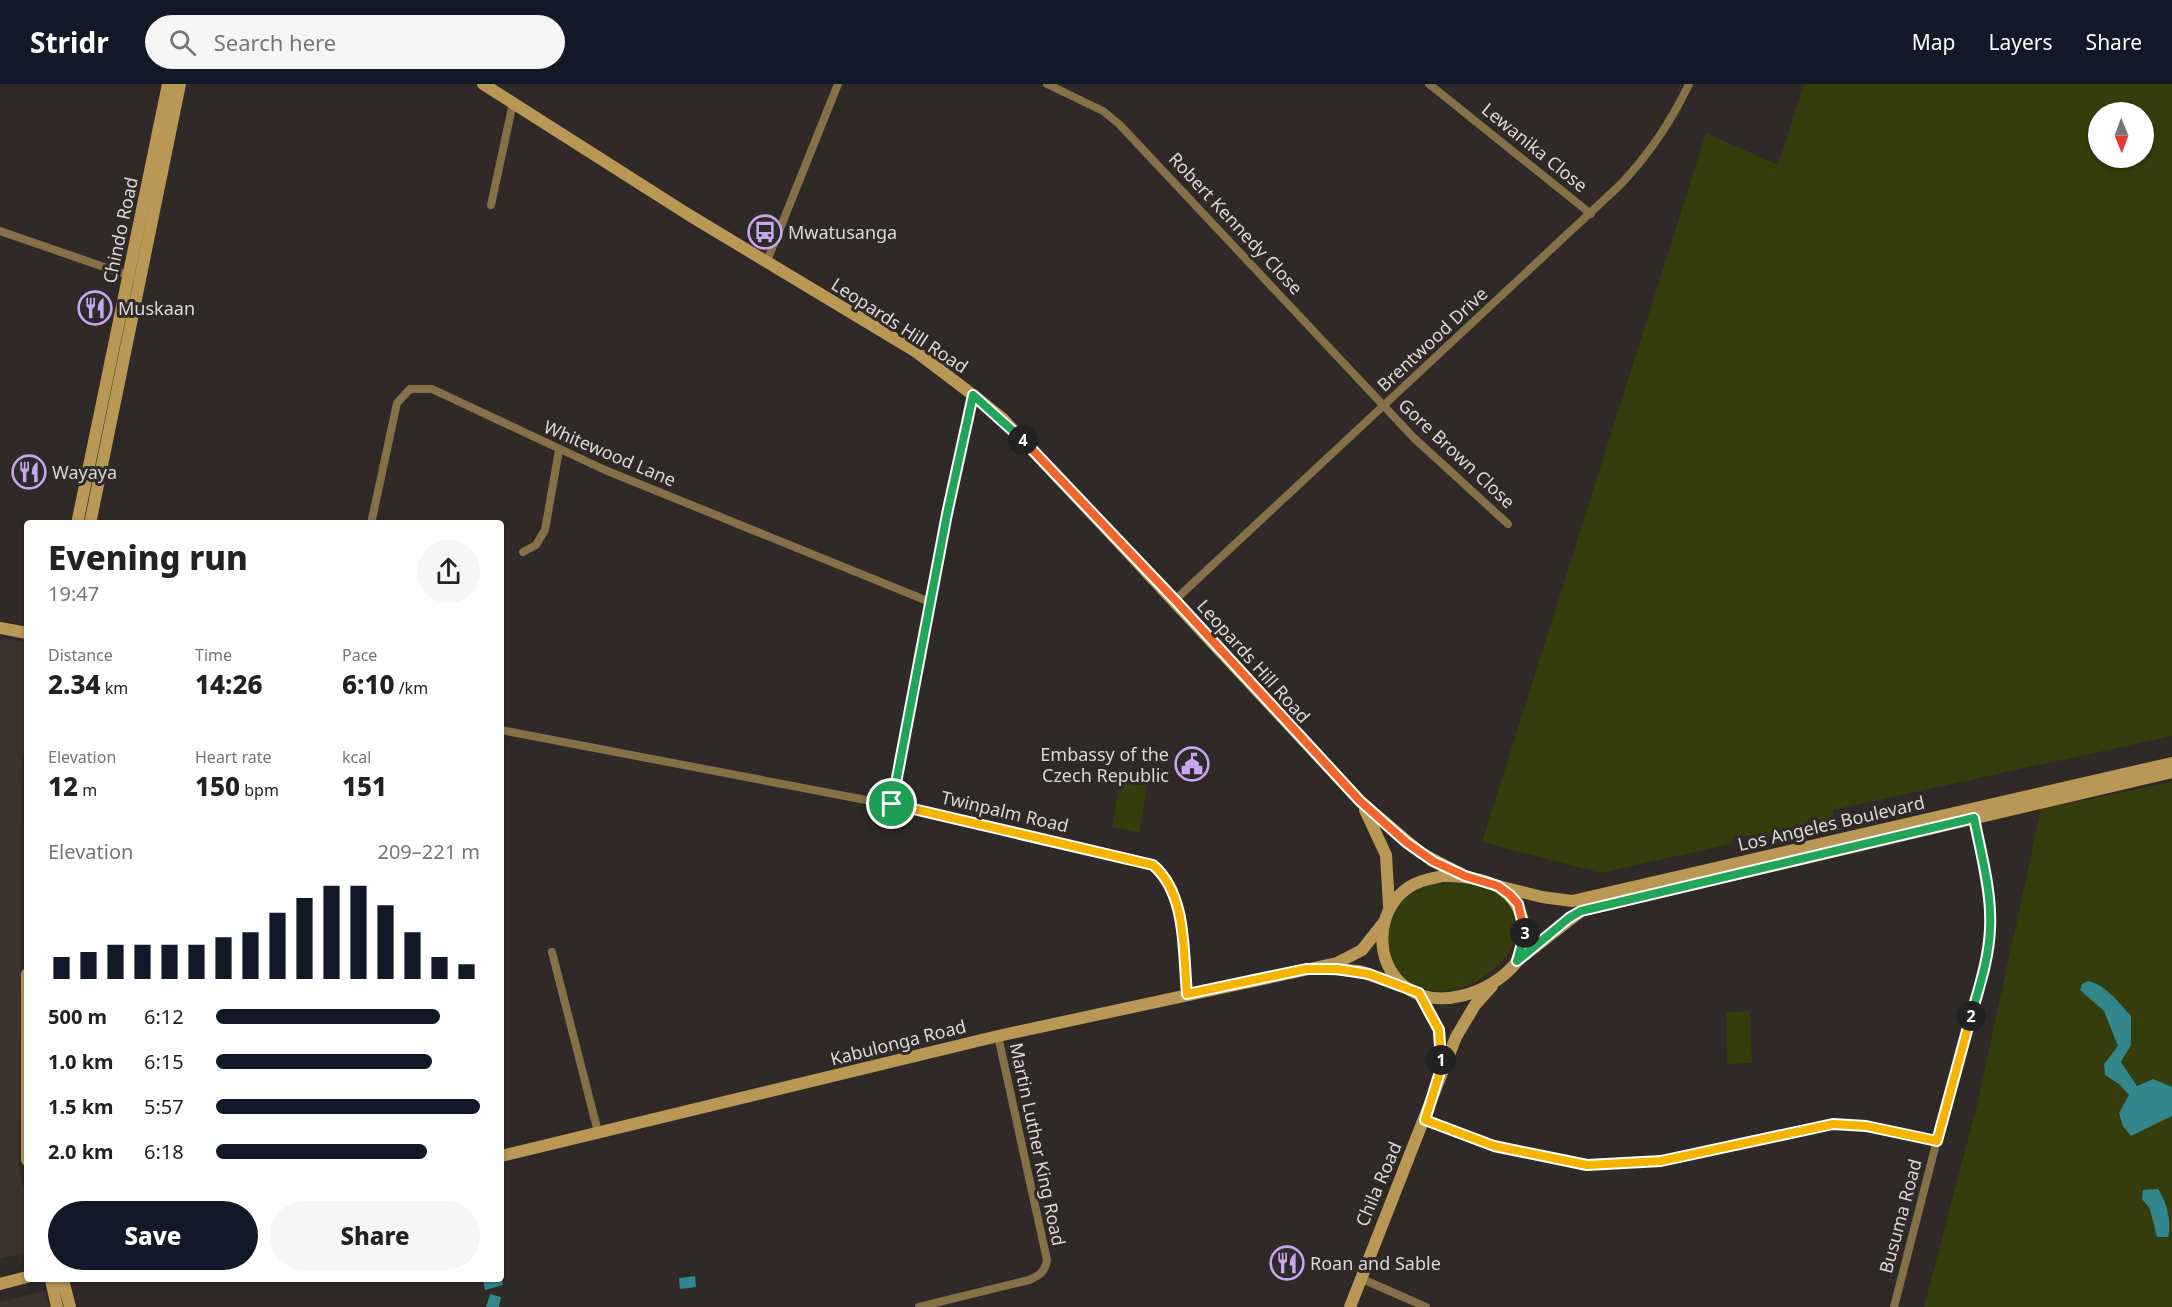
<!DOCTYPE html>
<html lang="en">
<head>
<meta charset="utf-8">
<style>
	:root { --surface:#fff; --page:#f6f6f6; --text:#222; --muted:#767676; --accent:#111827 }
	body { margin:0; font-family:"Noto Sans",sans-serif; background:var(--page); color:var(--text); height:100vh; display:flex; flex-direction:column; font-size:22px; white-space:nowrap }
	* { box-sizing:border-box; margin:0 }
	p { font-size:20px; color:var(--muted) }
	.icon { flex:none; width:33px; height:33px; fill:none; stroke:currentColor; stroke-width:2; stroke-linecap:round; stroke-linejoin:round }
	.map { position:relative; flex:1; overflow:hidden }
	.panel { position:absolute; left:24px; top:436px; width:480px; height:762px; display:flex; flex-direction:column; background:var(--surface); border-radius:6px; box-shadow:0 2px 4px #0004 }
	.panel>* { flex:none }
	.needle { width:39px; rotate:179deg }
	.buttons { position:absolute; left:2088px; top:18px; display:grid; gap:12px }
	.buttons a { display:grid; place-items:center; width:66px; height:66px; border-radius:50%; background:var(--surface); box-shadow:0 2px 4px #0004; font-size:30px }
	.pin { position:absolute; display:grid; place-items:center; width:51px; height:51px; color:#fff; margin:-26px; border:3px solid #fff; border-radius:50%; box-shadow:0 2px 6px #0007 }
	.km { position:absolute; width:30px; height:30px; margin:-15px; border-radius:50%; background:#222; color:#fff; font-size:16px; line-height:30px; text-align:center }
	.round { display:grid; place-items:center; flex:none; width:63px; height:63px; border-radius:32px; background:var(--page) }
	.summary { display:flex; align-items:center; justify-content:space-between; height:102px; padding:0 24px }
	h1 { font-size:33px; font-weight:800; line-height:45px }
	.figures { display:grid; grid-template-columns:repeat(3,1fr); gap:9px; height:102px; padding:6px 24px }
	.figures div { display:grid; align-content:center }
	.figures b { font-size:26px; font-weight:800 }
	.figures small { font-size:16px; font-weight:400 }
	.figures p { font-size:16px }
	.chart { height:168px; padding:12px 24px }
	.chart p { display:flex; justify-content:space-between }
	.chart svg { width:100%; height:108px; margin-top:6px; stroke:var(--accent); stroke-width:6 }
	.primary-button { display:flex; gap:12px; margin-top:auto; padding:12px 24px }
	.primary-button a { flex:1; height:69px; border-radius:36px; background:var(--accent); color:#fff; font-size:24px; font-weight:800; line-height:69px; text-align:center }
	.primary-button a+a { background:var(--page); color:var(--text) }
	ul { padding:0 24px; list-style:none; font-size:20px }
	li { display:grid; grid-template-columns:96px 72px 1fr; align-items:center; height:45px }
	li i { height:15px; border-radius:8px; background:var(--accent) }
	header { display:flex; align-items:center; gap:36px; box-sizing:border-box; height:84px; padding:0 30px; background:var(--accent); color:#fff }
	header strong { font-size:28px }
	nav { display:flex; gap:33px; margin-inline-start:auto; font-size:21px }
	.search { width:420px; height:54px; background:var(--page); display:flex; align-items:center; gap:15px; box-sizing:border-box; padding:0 21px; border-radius:33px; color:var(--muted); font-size:22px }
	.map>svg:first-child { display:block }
	.built { fill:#3d322d }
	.green { fill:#343d0b; fill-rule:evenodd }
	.water { fill:#33878c }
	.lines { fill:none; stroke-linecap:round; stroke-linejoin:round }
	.street { stroke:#857048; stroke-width:8 }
	.secondary { stroke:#b99754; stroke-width:12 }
	.split-1-casing { stroke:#fff; stroke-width:12 }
	.split-2-casing { stroke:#fff; stroke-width:12 }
	.split-3-casing { stroke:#fff; stroke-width:12 }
	.split-4-casing { stroke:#fff; stroke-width:12 }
	.split-5-casing { stroke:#fff; stroke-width:12 }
	.split-1 { stroke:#f5b400; stroke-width:8 }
	.split-2 { stroke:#f5b400; stroke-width:8 }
	.split-3 { stroke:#22a559; stroke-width:8 }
	.split-4 { stroke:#f0652b; stroke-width:8 }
	.split-5 { stroke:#22a559; stroke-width:8 }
	.labels { text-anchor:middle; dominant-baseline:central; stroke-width:6; stroke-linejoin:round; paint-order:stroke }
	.street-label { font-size:18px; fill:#dbd8d7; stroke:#2f2a28 }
	.poi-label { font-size:18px; fill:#dbd8d7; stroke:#2f2a28; text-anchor:start }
</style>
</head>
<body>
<header>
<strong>Stridr</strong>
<div class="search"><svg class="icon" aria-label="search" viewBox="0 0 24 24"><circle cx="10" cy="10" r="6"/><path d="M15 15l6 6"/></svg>Search here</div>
<nav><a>Map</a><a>Layers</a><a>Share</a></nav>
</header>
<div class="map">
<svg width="2172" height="1223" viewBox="0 0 2172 1223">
	<rect width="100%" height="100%" fill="#2f2a28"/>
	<!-- built -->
	<path class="built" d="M0,554L27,559V655L22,676L19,1083L27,1121V1168L0,1175Z
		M45,1207L49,1223H0V1218Z"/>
	<!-- green -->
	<path class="green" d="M1804,0H2172V652L1833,726V735L1756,755L1749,751L1734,754L1731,760L1601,789L1482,758L1706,49L1778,81ZM2098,28H2144V74H2098Z
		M1121,691L1148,697L1139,749L1112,743Z
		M2172,698V1223H1924L1977,1021L2041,725Z
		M1461,799C1583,818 1483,927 1421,904C1373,888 1380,818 1425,803C1436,799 1449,800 1461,799Z
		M1750,927L1752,979L1727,980L1726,928Z"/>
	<!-- water -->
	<path class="water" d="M2088,897C2106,901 2119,919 2131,932V961L2121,978L2137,1002L2153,995L2172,1003V1032L2131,1052L2123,1042L2119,1029L2129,1011L2119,1000L2105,991L2104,980L2118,962L2104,927L2080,906L2082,900Z
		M2158,1105C2167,1118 2172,1139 2168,1153H2157L2150,1125L2142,1115L2143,1106Z
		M695,1192L696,1203L680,1205L679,1194Z
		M501,1194L503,1201L485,1206L483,1196Z
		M490,1210L501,1213L499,1223H486Z"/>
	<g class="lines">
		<!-- street -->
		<path class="street" d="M1047,0L1103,27L1119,40L1414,354L1508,440
			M1429,0L1591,130
			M491,121L513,19
			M0,147L133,193
			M767,177L838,0
			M371,440L397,319L410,305H432L605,386L930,518
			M523,468L536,461L545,446L559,366
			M1175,516L1621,100C1650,69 1671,38 1689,0
			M501,646L892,721L1153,781C1187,810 1183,868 1187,910
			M892,721L947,430L973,311
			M552,868L598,1048
			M1425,1036L1494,1062L1587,1081L1661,1077L1832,1040L1866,1042L1937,1057
			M1360,1194L1426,1223
			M919,1223L1029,1196C1040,1191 1045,1188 1047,1176L998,952
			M1894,1223L1954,990L1983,889L1990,833L1974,734"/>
		<!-- secondary -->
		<path class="secondary" d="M483,0L689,131L915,267L973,311L1003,335L1097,435L1360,717L1421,769L1465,792
			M77,440L168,0
			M90,440L180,0
			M0,544L27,549
			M1365,726L1386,771L1389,822
			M1443,792C1480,792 1515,799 1524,841C1526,853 1523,870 1515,880C1491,909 1436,928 1404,902C1374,878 1376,829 1405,806C1416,797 1429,795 1443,792Z
			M1498,802L1542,813L1572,817L2172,679
			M1517,877L1581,827L2172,688
			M1328,885L1359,887L1401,902
			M27,890V1076
			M1419,909L1439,946L1441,981
			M501,1072L998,952L1337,879L1362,866L1384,838
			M51,1196L57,1223
			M63,1196L70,1223
			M0,1200L27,1193
			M1350,1223L1456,953L1475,921L1492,902"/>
	</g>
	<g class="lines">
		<!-- split-1 casing -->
		<g class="split-1-casing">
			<path id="split-1" d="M892,720L1153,781C1187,810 1183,868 1187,910L1306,885H1337L1369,890L1419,909L1439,946L1441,976"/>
		</g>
		<!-- split-2 casing -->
		<g class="split-2-casing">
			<path id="split-2" d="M1441,976L1439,991L1425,1036L1494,1062L1587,1081L1661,1077L1833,1040L1866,1042L1937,1057L1971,932"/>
		</g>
		<!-- split-3 casing -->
		<g class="split-3-casing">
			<path id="split-3" d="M1525,849L1517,877L1569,834L1581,827L1974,734C1981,770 1992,808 1990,845C1989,874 1979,904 1971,932"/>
		</g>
		<!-- split-4 casing -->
		<g class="split-4-casing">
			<path id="split-4" d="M1023,356L1175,516L1360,717L1406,758L1433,777L1465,792L1498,802L1510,811L1518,820L1525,849"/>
		</g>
		<!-- split-5 casing -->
		<g class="split-5-casing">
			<path id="split-5" d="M892,720L947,430L973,311L1023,356"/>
		</g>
		<!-- split-1 -->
		<use href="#split-1" class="split-1"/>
		<!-- split-2 -->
		<use href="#split-2" class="split-2"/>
		<!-- split-3 -->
		<use href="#split-3" class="split-3"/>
		<!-- split-4 -->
		<use href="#split-4" class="split-4"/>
		<!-- split-5 -->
		<use href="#split-5" class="split-5"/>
	</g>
	<!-- icons -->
	<defs>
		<g id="bus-ring" transform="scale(1.725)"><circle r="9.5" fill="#2f2a28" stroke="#c6a6f0" stroke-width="1.5"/><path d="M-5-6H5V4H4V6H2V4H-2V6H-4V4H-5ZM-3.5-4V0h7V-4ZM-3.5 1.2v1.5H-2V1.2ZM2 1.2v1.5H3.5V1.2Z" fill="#c6a6f0"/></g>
		<g id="restaurant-ring" transform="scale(1.725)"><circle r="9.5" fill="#2f2a28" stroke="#c6a6f0" stroke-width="1.5"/><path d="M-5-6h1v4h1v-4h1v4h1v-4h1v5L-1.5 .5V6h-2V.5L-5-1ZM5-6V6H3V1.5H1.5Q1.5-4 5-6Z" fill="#c6a6f0"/></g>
		<g id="civic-ring" transform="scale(1.725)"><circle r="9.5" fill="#2f2a28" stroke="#c6a6f0" stroke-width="1.5"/><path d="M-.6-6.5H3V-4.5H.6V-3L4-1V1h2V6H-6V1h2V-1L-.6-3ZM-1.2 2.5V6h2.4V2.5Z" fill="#c6a6f0"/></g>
	</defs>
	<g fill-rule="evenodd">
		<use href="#bus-ring" x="765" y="148"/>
		<use href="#restaurant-ring" x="95" y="224"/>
		<use href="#restaurant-ring" x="29" y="388"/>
		<use href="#civic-ring" x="1192" y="680"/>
		<use href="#restaurant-ring" x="1287" y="1179"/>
	</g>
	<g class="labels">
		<!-- street labels -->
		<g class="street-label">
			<text transform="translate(1535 63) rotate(39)">Lewanika Close</text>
			<text transform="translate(1236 139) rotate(47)">Robert Kennedy Close</text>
			<text transform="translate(120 146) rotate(-78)">Chindo Road</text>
			<text transform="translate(900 241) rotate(33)">Leopards Hill Road</text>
			<text transform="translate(1432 255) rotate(-43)">Brentwood Drive</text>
			<text transform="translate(610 369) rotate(23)">Whitewood Lane</text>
			<text transform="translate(1457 369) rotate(43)">Gore Brown Close</text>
			<text transform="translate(1254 577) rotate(48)">Leopards Hill Road</text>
			<text transform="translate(1005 727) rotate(13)">Twinpalm Road</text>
			<text transform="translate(1831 739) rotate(-13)">Los Angeles Boulevard</text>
			<text transform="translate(898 958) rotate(-14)">Kabulonga Road</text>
			<text transform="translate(1038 1060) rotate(78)">Martin Luther King Road</text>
			<text transform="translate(1378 1100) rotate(-67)">Chila Road</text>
			<text transform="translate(1900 1132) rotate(-75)">Busuma Road</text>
		</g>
		<!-- poi labels -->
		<g class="poi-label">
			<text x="788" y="148">Mwatusanga</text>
			<text x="118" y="224">Muskaan</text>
			<text x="52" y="388">Wayaya</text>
			<text x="1169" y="670" text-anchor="end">Embassy of the<tspan x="1169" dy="21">Czech Republic</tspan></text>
			<text x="1310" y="1179">Roan and Sable</text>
		</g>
	</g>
</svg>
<div class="buttons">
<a><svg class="needle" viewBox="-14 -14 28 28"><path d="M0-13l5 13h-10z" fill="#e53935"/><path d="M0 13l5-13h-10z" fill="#767676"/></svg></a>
</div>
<div class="pin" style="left:892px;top:720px;background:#1e9e55"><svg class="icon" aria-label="arrive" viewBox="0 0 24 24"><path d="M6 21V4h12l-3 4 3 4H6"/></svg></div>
<b class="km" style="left:1441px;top:976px">1</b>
<b class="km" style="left:1971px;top:932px">2</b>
<b class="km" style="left:1525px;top:849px">3</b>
<b class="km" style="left:1023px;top:356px">4</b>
<section class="panel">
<div class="summary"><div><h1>Evening run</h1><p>19:47</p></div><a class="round"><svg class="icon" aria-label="share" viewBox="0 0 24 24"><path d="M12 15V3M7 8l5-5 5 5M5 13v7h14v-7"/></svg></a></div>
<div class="figures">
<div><p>Distance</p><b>2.34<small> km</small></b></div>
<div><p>Time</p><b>14:26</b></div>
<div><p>Pace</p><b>6:10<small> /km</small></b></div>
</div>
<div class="figures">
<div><p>Elevation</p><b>12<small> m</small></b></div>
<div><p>Heart rate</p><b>150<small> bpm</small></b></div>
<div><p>kcal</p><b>151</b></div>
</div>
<div class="chart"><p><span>Elevation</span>209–221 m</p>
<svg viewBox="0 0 160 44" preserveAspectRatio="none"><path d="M5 44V35M15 44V33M25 44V30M35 44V30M45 44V30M55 44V30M65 44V27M75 44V25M85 44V17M95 44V11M105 44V6M115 44V6M125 44V14M135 44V25M145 44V35M155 44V38"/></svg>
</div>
<ul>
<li><b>500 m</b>6:12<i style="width:85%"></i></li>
<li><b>1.0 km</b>6:15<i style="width:82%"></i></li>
<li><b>1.5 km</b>5:57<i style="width:100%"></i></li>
<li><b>2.0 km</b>6:18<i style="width:80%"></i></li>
</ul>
<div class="primary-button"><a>Save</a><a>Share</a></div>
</section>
</div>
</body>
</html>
